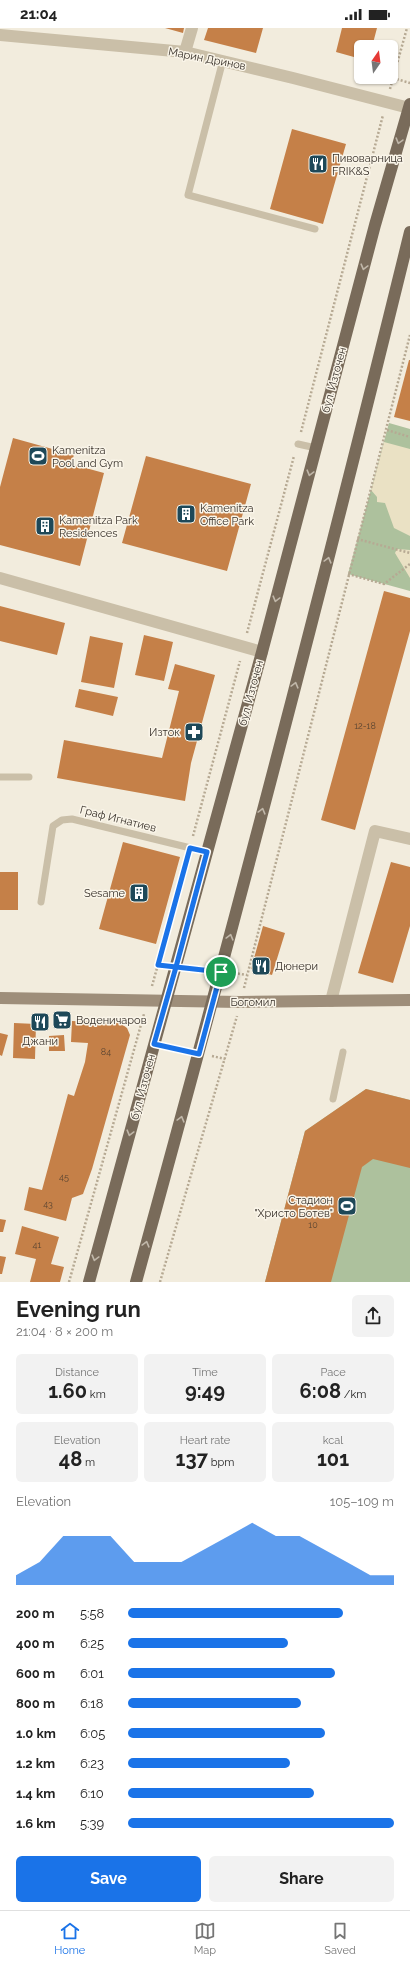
<!DOCTYPE html>
<html lang="en">
<head>
<meta charset="utf-8">
<style>
	:root { --surface:#fff; --page:#f2f2f2; --text:#222; --muted:#767676; --line:#e0e0e0; --accent:#1a73e8 }
	body { margin:0; font-family:Raleway,sans-serif; background:var(--page); color:var(--text); height:100vh; display:flex; flex-direction:column; font-size:15px; white-space:nowrap }
	* { box-sizing:border-box; margin:0 }
	p { font-size:13px; color:var(--muted) }
	.icon { flex:none; width:22px; height:22px; fill:none; stroke:currentColor; stroke-width:2; stroke-linecap:round; stroke-linejoin:round }
	.map { position:relative; height:1254px; overflow:hidden }
	.details { display:flex; flex-direction:column; background:var(--surface); flex:1 }
	.details>* { flex:none }
	.needle { width:26px; rotate:14deg }
	.fabs { position:absolute; left:354px; top:12px; display:grid; gap:8px }
	.fabs a { display:grid; place-items:center; width:44px; height:44px; border-radius:6px; background:var(--surface); box-shadow:0 1px 3px #0004; font-size:20px }
	.pin { position:absolute; display:grid; place-items:center; width:34px; height:34px; color:#fff; margin:-17px; border:2px solid #fff; border-radius:50%; box-shadow:0 1px 4px #0007 }
	.round { display:grid; place-items:center; flex:none; width:42px; height:42px; border-radius:6px; background:var(--page) }
	.overview { display:flex; align-items:center; justify-content:space-between; height:68px; padding:0 16px }
	h1 { font-size:22px; font-weight:700; line-height:30px }
	.metrics { display:grid; grid-template-columns:repeat(3,1fr); gap:6px; height:68px; padding:4px 16px }
	.metrics div { display:grid; align-content:center; border-radius:6px; background:var(--page); text-align:center }
	.metrics b { font-size:20px; font-weight:700 }
	.metrics small { font-size:11px; font-weight:400 }
	.metrics p { font-size:11px }
	.chart { height:112px; padding:8px 16px }
	.chart p { display:flex; justify-content:space-between }
	.chart svg { width:100%; height:72px; margin-top:4px; fill:var(--accent); opacity:.7 }
	.cta { display:flex; gap:8px; margin-top:auto; padding:8px 16px }
	.cta a { flex:1; height:46px; border-radius:6px; background:var(--accent); color:#fff; font-size:16px; font-weight:700; line-height:46px; text-align:center }
	.cta a+a { background:var(--page); color:var(--text) }
	ul { padding:0 16px; list-style:none; font-size:13px }
	li { display:grid; grid-template-columns:64px 48px 1fr; align-items:center; height:30px }
	li i { height:10px; border-radius:5px; background:var(--accent) }
	.status { display:flex; justify-content:space-between; align-items:center; height:28px; padding:0 20px; background:var(--surface); direction:ltr }
	.status svg { height:11px; fill:currentColor }
	.tabs { display:flex; justify-content:space-around; align-items:center; height:56px; border-top:1px solid var(--line); background:var(--surface); font-size:11px; color:var(--muted) }
	.tabs a { display:grid; justify-items:center; gap:2px }
	.tabs .current { color:var(--accent) }
	.map>svg:first-child { display:block }
	.green { fill:#adc19d }
	.plaza { fill:#eae1c4 }
	.building { fill:#c58048 }
	.lines { fill:none; stroke-linecap:round; stroke-linejoin:round }
	.path { stroke:#b6a993; stroke-width:2.5; stroke-dasharray:2 2; stroke-linecap:butt }
	.lane { stroke:#cabfa8; stroke-width:7 }
	.street { stroke:#cabfa8; stroke-width:12 }
	.secondary { stroke:#9e8e7a; stroke-width:12 }
	.primary { stroke:#796b5a; stroke-width:12 }
	.oneway { stroke:#c0b7a9 }
	.route-casing { stroke:#fff; stroke-width:8 }
	.route { stroke:#1a73e8; stroke-width:5 }
	.labels { text-anchor:middle; dominant-baseline:central; stroke-width:3; stroke-linejoin:round; paint-order:stroke }
	.number-label { font-size:9px; fill:#5a4431 }
	.street-label { font-size:11px; fill:#373029; stroke:#faf5e9 }
	.poi-label { font-size:11px; fill:#373029; stroke:#faf5e9; text-anchor:start }
</style>
</head>
<body>
<div class="status"><b>21:04</b><svg viewBox="0 0 49 12"><path d="M0 12V9h3v3zM5 12V6h3v6zM10 12V3h3v9zM15 12V0h3v12zM26 1h20v11H26zM47 4h2v5h-2z"/></svg></div>
<div class="map">
<svg width="410" height="1254" viewBox="0 0 410 1254">
	<rect width="100%" height="100%" fill="#f2ecdd"/>
	<!-- green -->
	<path class="green" d="M389,395L410,401V563L348,546Z
		M366,1061L410,1072V1254H265L305,1103Z"/>
	<!-- plaza -->
	<path class="plaza" d="M384,414L410,421V508L394,500L385,475L377,474V469L371,462Z
		M397,521L410,522V550L395,525Z"/>
	<!-- building -->
	<path class="building" d="M165,0H184L183,5Z
		M208,0H263L256,25L204,12Z
		M342,0H377L372,19H361V31L336,24Z
		M292,101L346,116L323,196L270,181Z
		M409,332H410V393L394,389Z
		M13,410L74,427L71,436L104,445L80,538L0,517V459Z
		M146,428L251,456L227,543L122,515Z
		M384,563L410,570V603L355,802L321,792Z
		M0,578L65,595L57,627L0,613Z
		M144,607L173,614L164,653L135,647Z
		M90,608L123,615L114,660L81,654Z
		M175,636L215,647L191,735L185,773L57,750L64,712L162,730L179,663L168,661Z
		M79,661L118,669L113,688L75,679Z
		M123,814L180,829L156,916L99,901Z
		M391,834L410,839V898L393,955L358,945Z
		M0,844H18V882H0Z
		M263,898L285,905L272,947L251,941Z
		M72,993L120,995L127,1000L130,1007L92,1141L83,1166L72,1170L66,1193L24,1182L29,1159L42,1162L68,1066L74,1068L85,1034L88,1015L71,1014Z
		M14,995L36,996L35,1031L13,1030Z
		M0,1005L8,1007L2,1028L0,1027Z
		M64,1007L65,1023H49V1008Z
		M366,1061L410,1072V1140L373,1131L362,1139L331,1254H265L305,1103Z
		M0,1191L6,1192L3,1204H0Z
		M22,1198L59,1209L51,1236L64,1239L60,1254H30L36,1231L15,1226Z
		M0,1228L6,1229L2,1246H0Z"/>
	<g class="lines">
		<!-- path -->
		<path class="path" d="M393,50L410,55
			M390,61L407,0
			M387,402L410,409
			M301,404L383,87
			M357,511L410,525
			M348,546L384,556L410,536
			M247,605L294,428
			M193,808L240,633
			M190,940L205,942
			M234,945L247,947
			M152,958L187,832
			M244,960L410,307
			M169,1019L183,1022
			M212,1028L225,1031
			M69,1254L144,986
			M160,1254L237,988"/>
		<!-- lane -->
		<path class="lane" d="M223,32L188,167L315,201
			M298,416L316,420
			M0,749H29
			M41,874L53,798L62,792L72,791L207,824
			M333,1071L343,1024"/>
		<!-- street -->
		<path class="street" d="M0,7L185,24L293,50L409,80
			M185,24L192,0
			M0,550L262,624
			M331,973L375,803L410,811"/>
		<!-- secondary -->
		<path class="secondary" d="M0,970L240,974L410,972"/>
		<!-- primary -->
		<path class="primary" d="M89,1254L262,624L375,197L410,76
			M136,1254C232,905 324,555 410,204"/>
	</g>
	<!-- one-way arrows -->
	<defs><path id="oneway-chevron" d="M-2-3.5L2.5 0L-2 3.5" fill="none" stroke-width="1.6" stroke-linecap="round" stroke-linejoin="round"/></defs>
	<g class="oneway">
		<use href="#oneway-chevron" transform="translate(399 113) rotate(106)"/>
		<use href="#oneway-chevron" transform="translate(364 239) rotate(105)"/>
		<use href="#oneway-chevron" transform="translate(310 445) rotate(105)"/>
		<use href="#oneway-chevron" transform="translate(328 532) rotate(-75)"/>
		<use href="#oneway-chevron" transform="translate(276 571) rotate(105)"/>
		<use href="#oneway-chevron" transform="translate(295 657) rotate(-75)"/>
		<use href="#oneway-chevron" transform="translate(262 783) rotate(-75)"/>
		<use href="#oneway-chevron" transform="translate(230 909) rotate(-75)"/>
		<use href="#oneway-chevron" transform="translate(181 1091) rotate(-75)"/>
		<use href="#oneway-chevron" transform="translate(130 1105) rotate(105)"/>
		<use href="#oneway-chevron" transform="translate(146 1216) rotate(-75)"/>
		<use href="#oneway-chevron" transform="translate(95 1230) rotate(105)"/>
	</g>
	<g class="lines">
		<!-- route casing -->
		<g class="route-casing">
			<path id="route" d="M221,944L176,939L207,824L190,820L158,937L176,939L154,1016L199,1026L221,944"/>
		</g>
		<!-- route -->
		<use href="#route" class="route"/>
	</g>
	<!-- icons -->
	<defs>
		<g id="restaurant-square" transform="scale(1)"><rect x="-9" y="-9" width="18" height="18" rx="4" fill="#1e4858" stroke="#faf5e9"/><path d="M-5-6h1v4h1v-4h1v4h1v-4h1v5L-1.5 .5V6h-2V.5L-5-1ZM5-6V6H3V1.5H1.5Q1.5-4 5-6Z" fill="#fff"/></g>
		<g id="stadium-square" transform="scale(1)"><rect x="-9" y="-9" width="18" height="18" rx="4" fill="#1e4858" stroke="#faf5e9"/><path d="M0-5a6.5 5 0 1 0 0 10a6.5 5 0 1 0 0-10ZM-3.5-1.8h7v3.6h-7Z" fill="#fff"/></g>
		<g id="building-square" transform="scale(1)"><rect x="-9" y="-9" width="18" height="18" rx="4" fill="#1e4858" stroke="#faf5e9"/><path d="M-4-6H4V6H1V3H-1V6H-4ZM-2.5-4.3h1.7v1.8h-1.7ZM.8-4.3h1.7v1.8H.8ZM-2.5-1h1.7V.8h-1.7ZM.8-1h1.7V.8H.8Z" fill="#fff"/></g>
		<g id="pharmacy-square" transform="scale(1)"><rect x="-9" y="-9" width="18" height="18" rx="4" fill="#1e4858" stroke="#faf5e9"/><path d="M-2-6h4v4h4v4h-4v4h-4v-4h-4v-4h4Z" fill="#fff"/></g>
		<g id="supermarket-square" transform="scale(1)"><rect x="-9" y="-9" width="18" height="18" rx="4" fill="#1e4858" stroke="#faf5e9"/><path d="M-6-5.5h2.5l.6 2H6L4.5 2H-2.5L-4.4-4H-6ZM-1.5 3.2a1.3 1.3 0 1 0 .1 0ZM3 3.2a1.3 1.3 0 1 0 .1 0Z" fill="#fff"/></g>
	</defs>
	<g fill-rule="evenodd">
		<use href="#restaurant-square" x="318" y="136"/>
		<use href="#stadium-square" x="38" y="428"/>
		<use href="#building-square" x="186" y="486"/>
		<use href="#building-square" x="45" y="498"/>
		<use href="#pharmacy-square" x="194" y="704"/>
		<use href="#building-square" x="139" y="865"/>
		<use href="#restaurant-square" x="261" y="938"/>
		<use href="#supermarket-square" x="62" y="992"/>
		<use href="#restaurant-square" x="40" y="994"/>
		<use href="#stadium-square" x="347" y="1178"/>
	</g>
	<g class="labels">
		<!-- number labels -->
		<g class="number-label">
			<text x="365" y="698">12-18</text>
			<text x="106" y="1024">84</text>
			<text x="64" y="1149">45</text>
			<text x="48" y="1176">43</text>
			<text x="313" y="1197">10</text>
			<text x="37" y="1217">41</text>
		</g>
		<!-- street labels -->
		<g class="street-label">
			<text transform="translate(207 31) rotate(11)">Марин Дринов</text>
			<text transform="translate(334 352) rotate(-75)">бул. Източен</text>
			<text transform="translate(251 665) rotate(-75)">бул. Източен</text>
			<text transform="translate(118 791) rotate(14)">Граф Игнатиев</text>
			<text x="253" y="974">Богомил</text>
			<text transform="translate(143 1059) rotate(-75)">бул. Източен</text>
		</g>
		<!-- poi labels -->
		<g class="poi-label">
			<text x="332" y="130">Пивоварница<tspan x="332" dy="13">FRIK&amp;S</tspan></text>
			<text x="52" y="422">Kamenitza<tspan x="52" dy="13">Pool and Gym</tspan></text>
			<text x="200" y="480">Kamenitza<tspan x="200" dy="13">Office Park</tspan></text>
			<text x="59" y="492">Kamenitza Park<tspan x="59" dy="13">Residences</tspan></text>
			<text x="180" y="704" text-anchor="end">Изток</text>
			<text x="125" y="865" text-anchor="end">Sesame</text>
			<text x="275" y="938">Дюнери</text>
			<text x="76" y="992">Воденичаров</text>
			<text x="40" y="1013" text-anchor="middle">Джани</text>
			<text x="333" y="1172" text-anchor="end">Стадион<tspan x="333" dy="13">"Христо Ботев"</tspan></text>
		</g>
	</g>
</svg>
<div class="fabs">
<a><svg class="needle" viewBox="-14 -14 28 28"><path d="M0-13l5 13h-10z" fill="#e53935"/><path d="M0 13l5-13h-10z" fill="#767676"/></svg></a>
</div>
<div class="pin" style="left:221px;top:944px;background:#1e9e55"><svg class="icon" aria-label="arrive" viewBox="0 0 24 24"><path d="M6 21V4h12l-3 4 3 4H6"/></svg></div>
</div>
<section class="details">
<div class="overview"><div><h1>Evening run</h1><p>21:04 · 8 × 200 m</p></div><a class="round"><svg class="icon" aria-label="share" viewBox="0 0 24 24"><path d="M12 15V3M7 8l5-5 5 5M5 13v7h14v-7"/></svg></a></div>
<div class="metrics">
<div><p>Distance</p><b>1.60<small> km</small></b></div>
<div><p>Time</p><b>9:49</b></div>
<div><p>Pace</p><b>6:08<small> /km</small></b></div>
</div>
<div class="metrics">
<div><p>Elevation</p><b>48<small> m</small></b></div>
<div><p>Heart rate</p><b>137<small> bpm</small></b></div>
<div><p>kcal</p><b>101</b></div>
</div>
<div class="chart"><p><span>Elevation</span>105–109 m</p>
<svg viewBox="0 0 160 44" preserveAspectRatio="none"><path d="M0 44V38L10 30L20 14L30 14L40 14L50 30L60 30L70 30L80 22L90 14L100 6L110 14L120 14L130 22L140 30L150 38L160 38V44z"/></svg>
</div>
<ul>
<li><b>200 m</b>5:58<i style="width:81%"></i></li>
<li><b>400 m</b>6:25<i style="width:60%"></i></li>
<li><b>600 m</b>6:01<i style="width:78%"></i></li>
<li><b>800 m</b>6:18<i style="width:65%"></i></li>
<li><b>1.0 km</b>6:05<i style="width:74%"></i></li>
<li><b>1.2 km</b>6:23<i style="width:61%"></i></li>
<li><b>1.4 km</b>6:10<i style="width:70%"></i></li>
<li><b>1.6 km</b>5:39<i style="width:100%"></i></li>
</ul>
<div class="cta"><a>Save</a><a>Share</a></div>
</section>
<nav class="tabs">
<a class="current"><svg class="icon" aria-label="home" viewBox="0 0 24 24"><path d="M3 11l9-7 9 7M6 9v11h12V9"/></svg>Home</a>
<a><svg class="icon" aria-label="map" viewBox="0 0 24 24"><path d="M3 6l6-2 6 2 6-2v14l-6 2-6-2-6 2zM9 4v14M15 6v14"/></svg>Map</a>
<a><svg class="icon" aria-label="saved" viewBox="0 0 24 24"><path d="M7 4h10v16l-5-4-5 4z"/></svg>Saved</a>
</nav>
</body>
</html>
